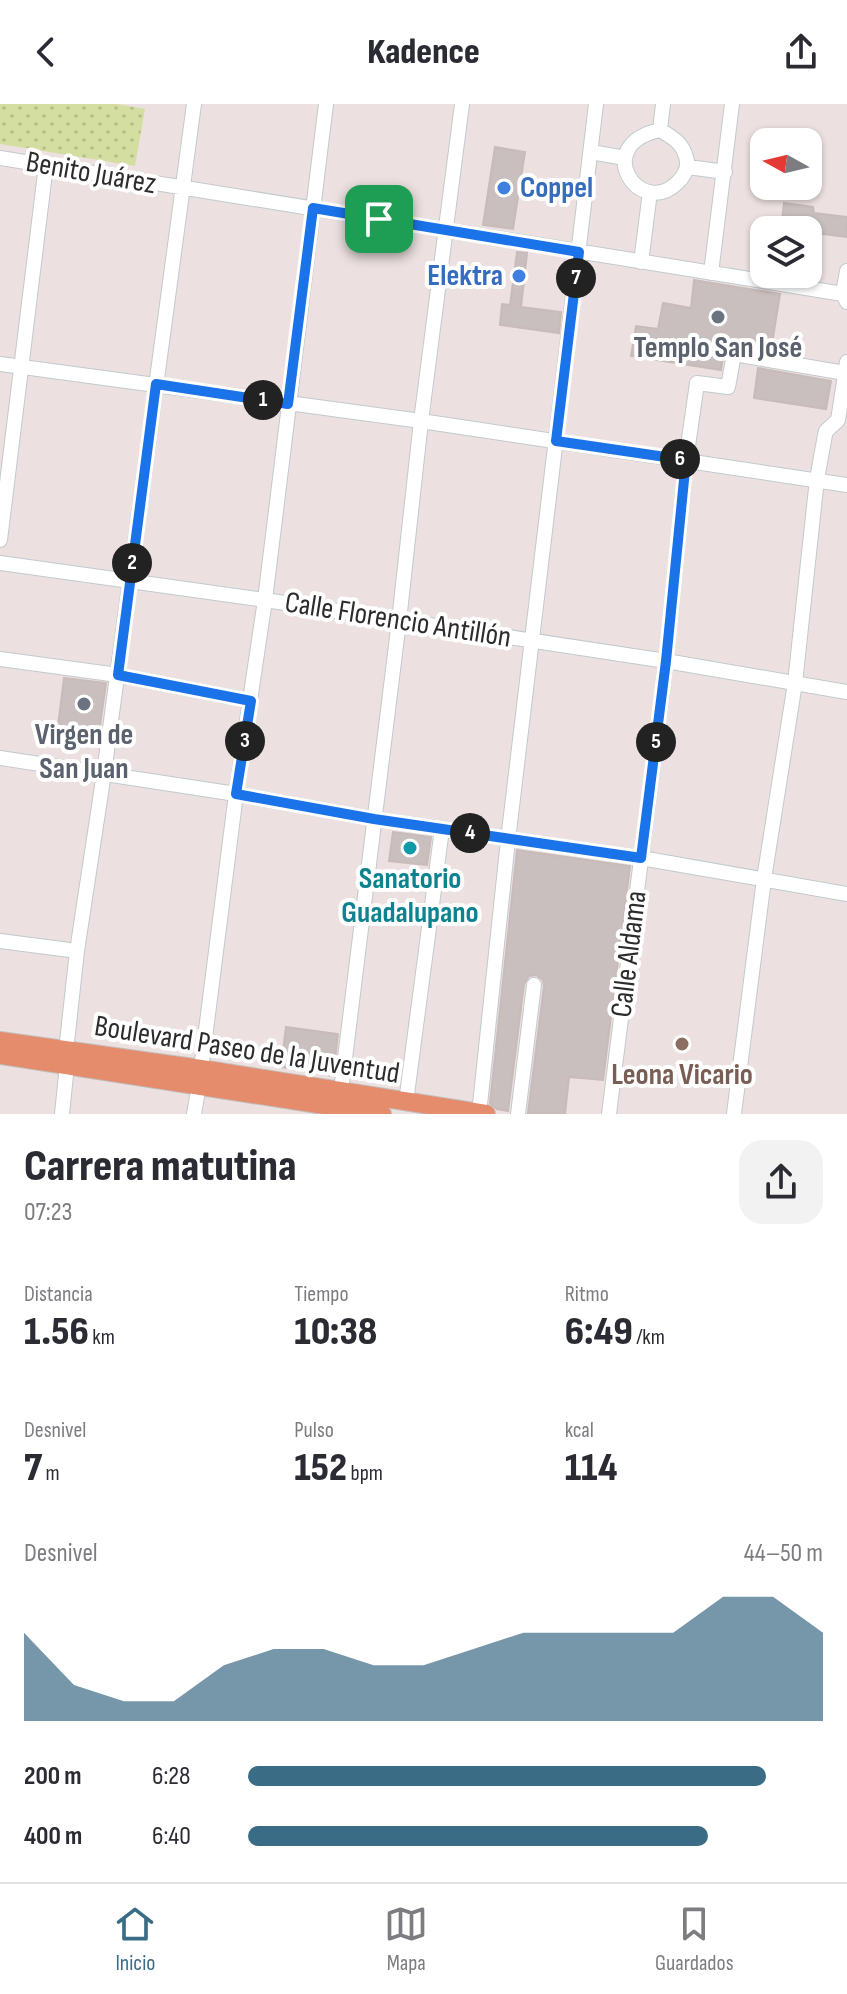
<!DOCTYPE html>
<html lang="es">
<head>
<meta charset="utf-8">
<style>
	:root { --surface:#fff; --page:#f2f2f3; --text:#2b2b33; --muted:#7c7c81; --line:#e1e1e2; --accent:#3b6c86 }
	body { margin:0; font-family:"Sofia Sans Condensed",sans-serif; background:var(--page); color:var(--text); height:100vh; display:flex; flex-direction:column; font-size:30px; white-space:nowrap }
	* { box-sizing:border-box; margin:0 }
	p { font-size:26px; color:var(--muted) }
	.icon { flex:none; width:44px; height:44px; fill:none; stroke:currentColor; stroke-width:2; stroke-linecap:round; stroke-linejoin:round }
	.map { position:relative; height:1010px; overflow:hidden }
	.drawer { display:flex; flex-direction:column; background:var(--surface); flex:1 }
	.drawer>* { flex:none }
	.needle { width:52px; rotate:278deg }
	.controls { position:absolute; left:750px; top:24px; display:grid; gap:16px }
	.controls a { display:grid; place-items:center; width:72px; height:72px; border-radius:16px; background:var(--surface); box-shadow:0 2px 6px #0004; font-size:40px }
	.pin { position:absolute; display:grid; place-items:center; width:68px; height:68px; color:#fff; margin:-34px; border-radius:16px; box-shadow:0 4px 12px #0006 }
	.km { position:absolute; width:40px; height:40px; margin:-20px; border-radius:50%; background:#222; color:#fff; font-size:22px; line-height:40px; text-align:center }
	.round { display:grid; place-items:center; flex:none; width:84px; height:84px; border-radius:24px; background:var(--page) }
	.head { display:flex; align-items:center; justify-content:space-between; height:136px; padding:0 24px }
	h1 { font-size:44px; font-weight:800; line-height:60px }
	.figures { display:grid; grid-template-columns:repeat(3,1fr); gap:12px; height:136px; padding:8px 24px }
	.figures div { display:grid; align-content:center }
	.figures b { font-size:40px; font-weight:800 }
	.figures small { font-size:22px; font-weight:400 }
	.figures p { font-size:22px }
	.chart { height:224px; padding:16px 24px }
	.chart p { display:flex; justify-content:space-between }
	.chart svg { width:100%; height:144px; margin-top:8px; fill:var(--accent); opacity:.7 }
	ul { padding:0 24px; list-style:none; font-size:26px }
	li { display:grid; grid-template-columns:128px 96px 1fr; align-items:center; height:60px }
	li i { height:20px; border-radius:10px; background:var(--accent) }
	header { display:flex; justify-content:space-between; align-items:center; height:104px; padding:0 24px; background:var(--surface); font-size:36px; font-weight:800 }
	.menu { display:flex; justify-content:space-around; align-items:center; height:112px; border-top:2px solid var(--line); background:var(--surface); font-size:22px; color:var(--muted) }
	.menu a { display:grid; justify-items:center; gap:4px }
	.menu .active { color:var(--accent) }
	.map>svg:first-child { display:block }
	.grass { fill:url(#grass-dots) }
	.building { fill:#c8bfbe; stroke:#c8bbb9; stroke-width:2 }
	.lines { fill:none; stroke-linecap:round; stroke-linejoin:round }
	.minor-casing { stroke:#c1cacd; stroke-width:16 }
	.major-casing { stroke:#c0c0c0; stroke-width:20 }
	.minor { stroke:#fff; stroke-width:14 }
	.major { stroke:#e58c6c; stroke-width:18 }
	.route-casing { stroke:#fff; stroke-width:16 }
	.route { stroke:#1a73e8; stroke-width:10 }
	.shop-dot { fill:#3f7fe0; stroke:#fff; stroke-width:3 }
	.worship-dot { fill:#6b7280; stroke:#fff; stroke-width:3 }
	.culture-dot { fill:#0f9aa8; stroke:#fff; stroke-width:3 }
	.education-dot { fill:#8d6e63; stroke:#fff; stroke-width:3 }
	.labels { text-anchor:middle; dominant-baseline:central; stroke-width:8; stroke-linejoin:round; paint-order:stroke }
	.street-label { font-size:30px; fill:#2c2c2c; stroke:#fff }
	.shop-label { font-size:30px; font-weight:bold; fill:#366cbe; stroke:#fff; text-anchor:start }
	.worship-label { font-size:30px; font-weight:bold; fill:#5b616d; stroke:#fff }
	.culture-label { font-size:30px; font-weight:bold; fill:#0d838f; stroke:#fff }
	.education-label { font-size:30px; font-weight:bold; fill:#785e54; stroke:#fff }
</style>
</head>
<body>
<header><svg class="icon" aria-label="back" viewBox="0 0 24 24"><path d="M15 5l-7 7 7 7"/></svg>Kadence<svg class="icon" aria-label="share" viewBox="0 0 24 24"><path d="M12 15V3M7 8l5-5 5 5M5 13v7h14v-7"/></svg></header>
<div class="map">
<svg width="847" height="1010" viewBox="0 0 847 1010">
	<defs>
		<pattern id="grass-dots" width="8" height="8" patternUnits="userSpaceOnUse" patternTransform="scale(2)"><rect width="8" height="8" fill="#d5dea1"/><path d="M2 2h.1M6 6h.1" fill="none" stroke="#b7bf8b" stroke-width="1.8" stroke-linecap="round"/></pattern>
	</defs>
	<rect width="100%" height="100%" fill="#ece1e0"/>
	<!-- grass -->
	<path class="grass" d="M0,0H117L145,5L135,62L0,40Z"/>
	<!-- building -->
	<path class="building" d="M495,43L525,48L513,125L483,121Z
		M784,99L813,103L814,109L847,113V133L808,128V126L781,124Z
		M517,148L527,149L521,203L561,208L559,229L500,221L502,200L510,201Z
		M694,176L780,190L771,246L730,241L724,247L721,266L631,252L636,222L658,225L663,199L691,204Z
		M758,264L831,277L826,305L754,294Z
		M64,574L106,579L99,628L58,622Z
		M393,728L431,733L427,761L389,757Z
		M517,746L630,762L603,976L569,973L565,1010L528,1009L544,882L543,876L536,871L529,872L524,880L508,1007L497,1005L490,999Z
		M286,923L338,930L333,972L281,963Z"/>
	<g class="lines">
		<!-- minor casing -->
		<g class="minor-casing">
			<path id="minor" d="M660,26C674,34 684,40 687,57C688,65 683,74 677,79C640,115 590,41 660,26Z
				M660,26L663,0
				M591,48L625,54
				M0,54L843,190L847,198
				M688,63L725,68
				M641,158L650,88
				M711,169L732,0
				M843,190L847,167
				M0,260L421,317L847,381
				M0,436L46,61
				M0,459L265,496L666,557L847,588
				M0,555L118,571L251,597
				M0,654L236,690L374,715L641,754L847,790
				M0,837L77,847
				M340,995L399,517L421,317L462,0
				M406,998L442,725
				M62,1010L67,961L66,947L77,847L104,669L194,0
				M194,1010L199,981L236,690L265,496L326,0
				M479,1010L508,736L596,0
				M518,1010L534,881
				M609,1010L666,557L686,356L697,279L728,283L734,250L845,269
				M734,1010L764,775L795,579L817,375L825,331L826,327L838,316L847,258"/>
		</g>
		<!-- major casing -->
		<g class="major-casing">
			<path id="major" d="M0,937L201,965L486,1010
				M0,951L382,1010"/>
		</g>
		<!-- minor -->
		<use href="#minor" class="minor"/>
		<!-- major -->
		<use href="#major" class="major"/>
	</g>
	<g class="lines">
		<!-- route casing -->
		<g class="route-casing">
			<path id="route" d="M313,104L579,148L556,337L686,356L666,557L641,754L374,715L236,690L251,597L118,571L156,280L288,300Z"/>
		</g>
		<!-- route -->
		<use href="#route" class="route"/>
	</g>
	<!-- markers -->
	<g class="shop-dot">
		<circle cx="504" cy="84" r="8"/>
		<circle cx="519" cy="172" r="8"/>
	</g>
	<g class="worship-dot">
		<circle cx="718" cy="213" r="8"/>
		<circle cx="84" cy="600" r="8"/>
	</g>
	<circle class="culture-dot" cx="410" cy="744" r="8"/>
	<circle class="education-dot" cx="682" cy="940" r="8"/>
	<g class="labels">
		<!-- street labels -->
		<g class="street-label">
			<text transform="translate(91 69) rotate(10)">Benito Juárez</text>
			<text transform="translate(398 516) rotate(9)">Calle Florencio Antillón</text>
			<text transform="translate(629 850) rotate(-83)">Calle Aldama</text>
			<text transform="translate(247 946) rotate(9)">Boulevard Paseo de la Juventud</text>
		</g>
		<!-- shop labels -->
		<g class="shop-label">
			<text x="520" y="84">Coppel</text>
			<text x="503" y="172" text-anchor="end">Elektra</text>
		</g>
		<!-- worship labels -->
		<g class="worship-label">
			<text x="718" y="244">Templo San José</text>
			<text x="84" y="631">Virgen de<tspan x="84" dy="34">San Juan</tspan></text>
		</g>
		<!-- culture labels -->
		<g class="culture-label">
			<text x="410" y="775">Sanatorio<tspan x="410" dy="34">Guadalupano</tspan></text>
		</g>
		<!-- education labels -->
		<g class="education-label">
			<text x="682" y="971">Leona Vicario</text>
		</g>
	</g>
</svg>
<div class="controls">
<a><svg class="needle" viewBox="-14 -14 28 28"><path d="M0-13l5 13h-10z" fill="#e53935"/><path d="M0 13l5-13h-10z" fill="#7c7c81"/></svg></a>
<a><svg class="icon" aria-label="layers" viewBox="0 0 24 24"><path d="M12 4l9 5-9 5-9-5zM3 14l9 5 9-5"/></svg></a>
</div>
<div class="pin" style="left:379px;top:115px;background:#1e9e55"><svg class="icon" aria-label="arrive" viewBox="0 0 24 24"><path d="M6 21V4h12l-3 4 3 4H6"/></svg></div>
<b class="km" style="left:263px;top:296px">1</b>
<b class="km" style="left:132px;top:459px">2</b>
<b class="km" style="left:245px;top:637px">3</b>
<b class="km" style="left:470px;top:729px">4</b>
<b class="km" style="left:656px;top:638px">5</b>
<b class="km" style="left:680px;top:355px">6</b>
<b class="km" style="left:576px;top:174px">7</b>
</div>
<section class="drawer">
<div class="head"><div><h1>Carrera matutina</h1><p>07:23</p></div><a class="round"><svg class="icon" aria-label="share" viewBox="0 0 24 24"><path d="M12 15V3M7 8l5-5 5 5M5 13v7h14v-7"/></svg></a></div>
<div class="figures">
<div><p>Distancia</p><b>1.56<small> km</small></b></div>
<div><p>Tiempo</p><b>10:38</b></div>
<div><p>Ritmo</p><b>6:49<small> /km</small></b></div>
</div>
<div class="figures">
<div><p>Desnivel</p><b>7<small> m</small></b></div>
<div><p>Pulso</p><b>152<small> bpm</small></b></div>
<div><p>kcal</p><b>114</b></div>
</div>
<div class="chart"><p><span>Desnivel</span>44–50 m</p>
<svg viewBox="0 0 160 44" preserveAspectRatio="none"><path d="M0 44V17L10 33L20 38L30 38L40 27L50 22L60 22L70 27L80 27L90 22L100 17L110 17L120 17L130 17L140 6L150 6L160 17V44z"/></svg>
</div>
<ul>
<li><b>200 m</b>6:28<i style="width:90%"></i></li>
<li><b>400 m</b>6:40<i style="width:80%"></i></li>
</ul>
</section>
<nav class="menu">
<a class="active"><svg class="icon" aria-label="home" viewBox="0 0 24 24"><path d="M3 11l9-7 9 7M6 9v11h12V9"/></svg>Inicio</a>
<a><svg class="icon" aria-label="map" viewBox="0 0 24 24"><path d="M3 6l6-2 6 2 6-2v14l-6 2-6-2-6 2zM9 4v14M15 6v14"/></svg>Mapa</a>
<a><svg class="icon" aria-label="saved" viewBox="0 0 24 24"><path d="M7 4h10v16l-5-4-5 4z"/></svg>Guardados</a>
</nav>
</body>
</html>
